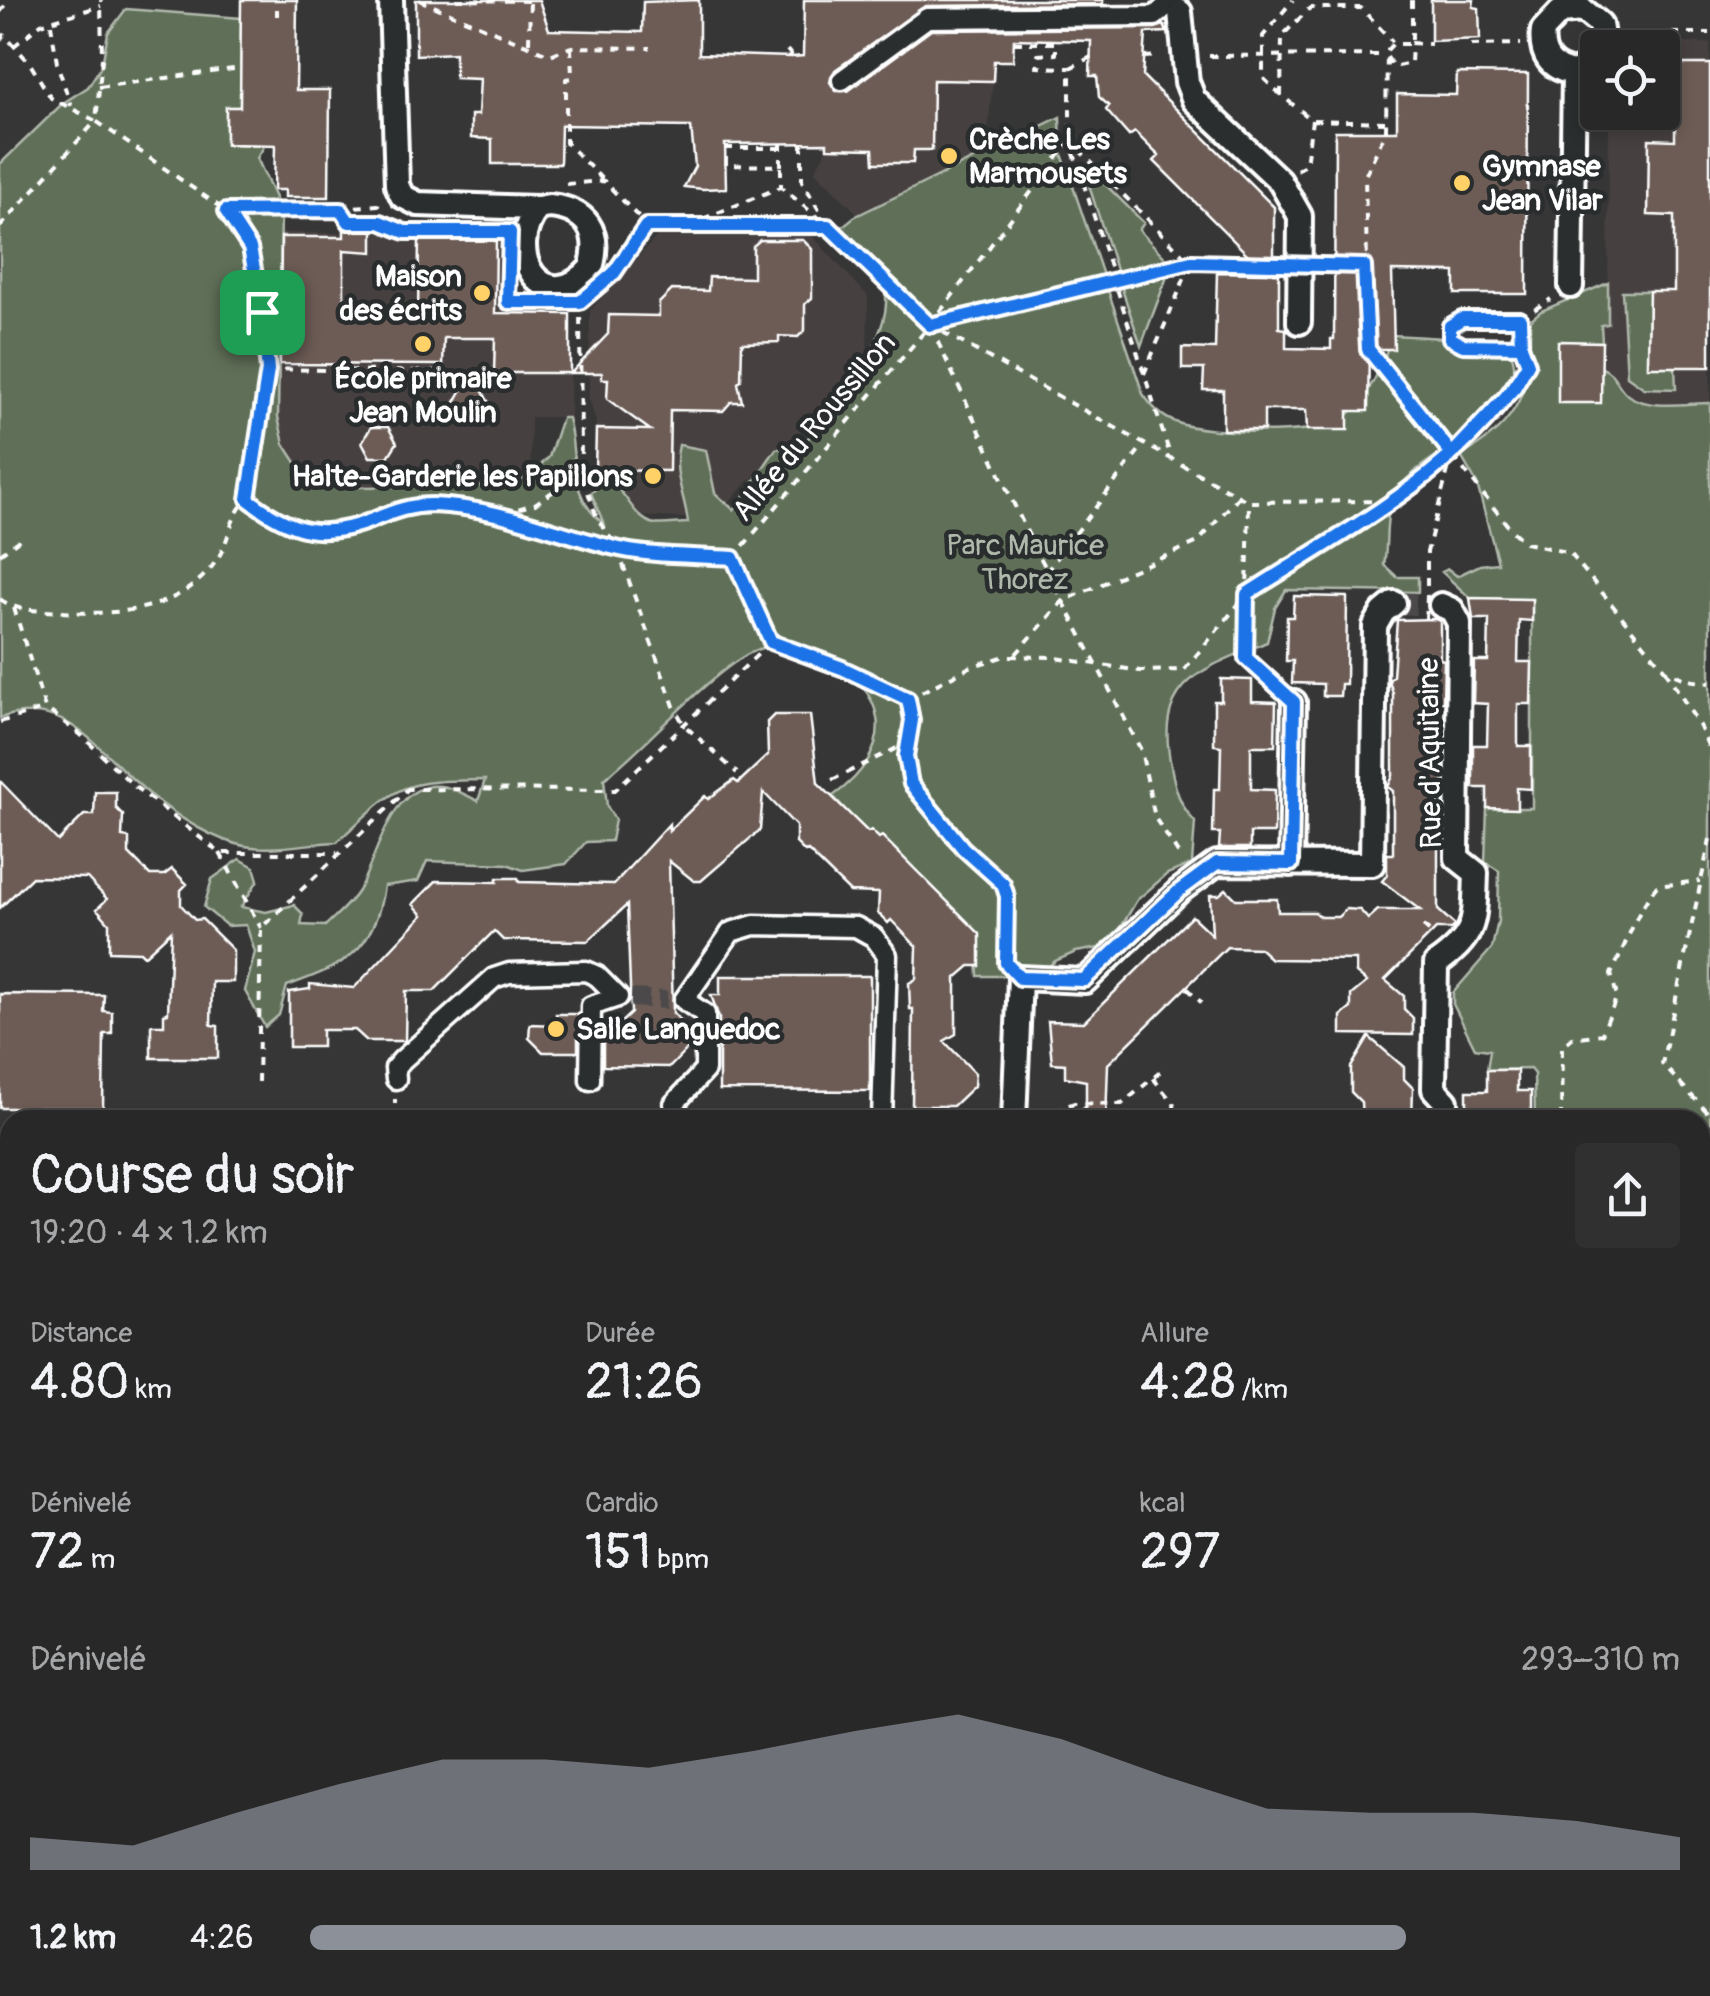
<!DOCTYPE html>
<html lang="fr">
<head>
<meta charset="utf-8">
<style>
	:root { --surface:#292828; --page:#313030; --text:#f1f3f6; --muted:#a5a6a8; --line:#454445; --accent:#8c9099 }
	body { margin:0; font-family:Pangolin,sans-serif; background:var(--page); color:var(--text); height:100vh; display:flex; flex-direction:column; font-size:38px; white-space:nowrap }
	* { box-sizing:border-box; margin:0 }
	p { font-size:32px; color:var(--muted) }
	.icon { flex:none; width:55px; height:55px; fill:none; stroke:currentColor; stroke-width:2; stroke-linecap:round; stroke-linejoin:round }
	.map { position:relative; flex:1; overflow:hidden }
	.drawer { position:absolute; left:0px; top:1110px; width:1710px; height:888px; display:flex; flex-direction:column; background:var(--surface); border-radius:30px 30px 0 0; box-shadow:0 5px 15px #0003,0 0 0 2px var(--line) }
	.drawer>* { flex:none }
	.tools { position:absolute; left:1580px; top:30px; display:grid; gap:20px }
	.tools a { display:grid; place-items:center; width:100px; height:100px; border-radius:10px; background:var(--surface); box-shadow:0 5px 15px #0003,0 0 0 2px var(--line); font-size:50px }
	.pin { position:absolute; display:grid; place-items:center; width:85px; height:85px; color:#fff; margin:-42px; border-radius:20px; box-shadow:0 5px 15px #0006 }
	.round { display:grid; place-items:center; flex:none; width:105px; height:105px; border-radius:10px; background:var(--page) }
	.overview { display:flex; align-items:center; justify-content:space-between; height:170px; padding:0 30px }
	h1 { font-size:55px; font-weight:600; line-height:75px }
	.stats { display:grid; grid-template-columns:repeat(3,1fr); gap:15px; height:170px; padding:10px 30px }
	.stats div { display:grid; align-content:center }
	.stats b { font-size:50px; font-weight:600 }
	.stats small { font-size:28px; font-weight:400 }
	.stats p { font-size:28px }
	.chart { height:280px; padding:20px 30px }
	.chart p { display:flex; justify-content:space-between }
	.chart svg { width:100%; height:180px; margin-top:10px; fill:var(--accent); opacity:.7 }
	ul { padding:0 30px; list-style:none; font-size:32px }
	li { display:grid; grid-template-columns:160px 120px 1fr; align-items:center; height:75px }
	li i { height:25px; border-radius:12px; background:var(--accent) }
	.map>svg:first-child { display:block }
	.built { fill:#474140 }
	.green { fill:#607059; stroke:#b0b8ac; stroke-width:2.5 }
	.building { fill:#6d5c56; stroke:#fff; stroke-width:2.5 }
	.lines { fill:none; stroke-linecap:round; stroke-linejoin:round }
	.pedestrian-tunnel { stroke:#4b4a4a; stroke-width:18; stroke-dasharray:18 9; stroke-linecap:butt }
	.minor-tunnel { stroke:#4b4a4a; stroke-width:22; stroke-dasharray:22 11; stroke-linecap:butt }
	.service-casing { stroke:#fff; stroke-width:19 }
	.pedestrian-casing { stroke:#fff; stroke-width:25 }
	.minor-casing { stroke:#fff; stroke-width:30 }
	.tertiary-casing { stroke:#fff; stroke-width:35 }
	.trunk-casing { stroke:#fff; stroke-width:45 }
	.path { stroke:#fff; stroke-width:4; stroke-dasharray:8 8; stroke-linecap:butt }
	.service { stroke:#2a2d2e; stroke-width:11 }
	.pedestrian { stroke:#2a2d2e; stroke-width:18 }
	.minor { stroke:#2a2d2e; stroke-width:22 }
	.tertiary { stroke:#2a2d2e; stroke-width:28 }
	.trunk { stroke:#736c4b; stroke-width:38 }
	.rail { stroke:#fff; stroke-width:8; stroke-dasharray:15 8; stroke-linecap:butt }
	.path-bridge { stroke:#fff; stroke-width:4; stroke-dasharray:8 8; stroke-linecap:butt }
	.route-casing { stroke:#fff; stroke-width:20 }
	.route { stroke:#1a73e8; stroke-width:12 }
	.poi-dot { fill:#ffd166; stroke:#2a2d2e; stroke-width:4 }
	.labels { text-anchor:middle; dominant-baseline:central; stroke-width:9; stroke-linejoin:round; paint-order:stroke }
	.poi-label { font-size:30px; font-weight:bold; fill:#fff; stroke:#2a2d2e; text-anchor:start }
	.street-label { font-size:30px; fill:#fff; stroke:#2a2d2e }
	.park-label { font-size:30px; fill:#b0b8ac; stroke:#2a2d2e }
</style>
</head>
<body>
<div class="map">
<svg width="1710" height="1996" viewBox="0 0 1710 1996">
	<rect width="100%" height="100%" fill="#373636"/>
	<filter id="ink" filterUnits="userSpaceOnUse"><feTurbulence type="fractalNoise" baseFrequency=".01" numOctaves="2"/><feDisplacementMap in="SourceGraphic" scale="20" xChannelSelector="R" yChannelSelector="G"/><feConvolveMatrix kernelMatrix="1 2 1 2 8 2 1 2 1" color-interpolation-filters="sRGB"/></filter>
	<g filter="url(#ink)">
		<!-- built -->
		<path class="built" d="M1612,43H1710V453H1539L1538,324H1608L1609,113L1662,112V48L1612,47Z
			M921,80L993,81L983,176L879,235L815,171L827,148L873,149L874,163H913L914,150H932L933,110Z
			M377,226L378,233L502,234V308L571,309L570,417H531L530,487L279,485L275,233H341L342,227Z
			M660,233L811,235L868,296L867,364L711,519L630,516L595,483L596,421L589,399L590,311Z
			M1700,1962L1710,1976V1996H1191L1189,1988H1700Z
			M280,1988H469L515,1996H304Z"/>
		<!-- green -->
		<path class="green" d="M126,9L241,18L240,107H226V144L265,145L257,158L281,211L278,417L284,444L299,467L322,482L348,487L505,486L530,476L549,457L562,418H568C579,459 566,494 604,524L591,493L604,480C627,487 630,517 654,524C663,526 677,523 688,523C685,495 672,473 679,445L706,450L715,493L734,510L776,449C791,446 805,442 817,431C844,407 894,326 885,290C879,264 857,247 839,229L854,217L1060,117L1061,151L1143,394C1152,407 1162,418 1178,423C1205,434 1316,436 1340,421C1367,404 1383,364 1392,335L1497,341C1508,346 1513,353 1514,365C1520,430 1428,444 1398,490C1382,513 1389,540 1384,565L1397,577H1418V592L1286,590L1275,608L1267,642C1200,670 1154,682 1171,766C1175,788 1179,804 1195,822L1192,864L1167,874L1137,900L1110,946L1076,952L1055,961L1037,976H978L977,956L833,796C897,751 892,688 820,657C801,649 783,642 762,648C720,660 645,748 604,779L607,806L615,820L611,841L586,842L566,864L523,870L507,864L427,861L418,881L384,886C375,952 343,966 287,986L279,1015L265,1027L245,991L255,952L246,925L227,926L204,907L212,879L240,859L254,867L258,880L241,907L266,912L294,905L303,914L301,925L325,926C336,915 350,904 358,891C377,860 390,780 441,786C453,787 467,796 478,801L485,780C399,781 400,783 337,842C307,843 266,853 236,844C201,834 164,808 137,783C95,746 63,696 0,718V164L63,103L88,87L102,65L108,33Z
			M1090,169L1144,223L1139,230L1170,263L1118,276L1084,170Z
			M1171,266L1141,346L1119,280Z
			M1608,283V324L1601,325L1602,342H1594L1602,368C1616,373 1617,388 1629,396C1650,410 1686,403 1710,403V1904L1700,1891V1120H1535L1534,1074L1530,1069L1487,1070L1490,1050L1475,1048L1453,1004V993L1492,948L1498,921L1499,871L1485,862L1487,808H1532V600L1470,598L1442,572L1448,569L1457,576L1480,565L1498,563L1477,484L1461,456C1523,420 1531,388 1530,320L1541,311Z
			M1622,291H1649L1648,366L1675,367L1676,389L1644,388L1627,376Z"/>
		<!-- building -->
		<path class="building" d="M241,0H297L296,90H330L329,197H285V190H274L275,145L226,144V107H240Z
			M416,0H539L549,30L642,32L643,2L699,0V54L792,57L803,56L804,0H1103V4L926,6L835,70L830,82L836,91H848L931,30L1155,28L1164,25L1167,32L1146,33L1143,76L1274,207V273H1279V328L1286,329V348L1331,349V339H1334L1335,131H1397V94L1456,95L1457,73L1528,74L1527,294H1455V272L1392,271L1394,349H1369L1368,411H1348V430H1307L1306,410H1264V430H1223V390H1203L1204,369H1182V348L1215,349L1217,272L1266,273L1154,161L1159,156L1135,132L1129,136L1106,110L1109,106L1099,97L1097,76H1090L1091,41L1014,39L1013,61H994L993,81L933,80L932,150H914L913,163H874L873,149L827,148V143L725,144L726,188L703,189L684,187L695,166L691,127L561,125L560,164H492V139L471,138V115H478L480,79L455,78V53L416,55Z
			M1431,0H1474L1473,7L1479,8L1480,39L1431,41Z
			M1675,64H1710V367H1648L1649,291H1674V216L1648,215L1649,139L1675,140Z
			M344,230H373V252L344,250V313L418,314L419,238H496L495,313L570,314V373H494L495,338H444L443,365L280,364L281,237H344Z
			M760,240H803L812,249V298L805,304V330L798,337L779,336V342L742,343L741,380L738,383L742,402H731L723,411L670,410L669,471L595,470L596,429L650,430L607,399L608,379H602V373H571L608,334L609,315L659,316V303L672,290L708,291L709,277L753,278V246Z
			M1558,341L1602,342L1601,403H1558Z
			M463,388H481L489,403L480,418H463L455,402Z
			M371,427H388L397,443L388,457H370L362,442Z
			M1294,596L1347,597L1346,684H1341L1340,696H1323V684L1292,683L1293,661H1286L1287,617H1293Z
			M1470,598L1532,599V621L1519,620L1518,662H1532L1531,704H1518V746H1531V789L1517,788V809L1487,808V788H1473V745H1487L1488,704L1473,703L1474,661H1488L1489,619H1473Z
			M1435,619L1440,621V659L1444,660L1443,702H1439V745H1443V787H1438V910L1455,925L1452,929H1436L1385,980L1404,996V1009L1413,1018V1035L1341,1034V1016L1351,1008V995L1367,982L1356,973V960L1271,959L1259,948L1227,947L1108,1064L1106,1120H1072L1086,1106V1081L1065,1077V1064L1052,1063L1048,1021L1084,1022L1192,916L1212,935L1210,895H1219L1226,889L1236,899H1277L1278,912H1314L1320,917H1338L1346,909L1360,910L1368,919L1378,910H1420L1382,881L1387,875V854H1393V791L1388,787L1393,776V694L1389,680L1393,676L1397,620Z
			M1221,679L1252,680V701L1276,702L1275,746H1251V789L1275,790L1274,833H1250V848H1219L1220,833H1213L1214,789H1220L1221,746L1214,745V701H1221Z
			M774,715H810L818,783L868,832L871,830L879,838L882,836L980,934V966H970L956,978V1034L944,1041L975,1073L974,1086L953,1106H912L913,1009H910L909,983L916,979L917,947L891,920L888,923L878,913L879,893L850,892L808,851L805,852L796,843V826L763,792L760,830L701,881H694L669,861L673,1013L692,1032V1044L670,1067L603,1066V1030H613L631,1013L627,905L588,941L503,940L494,931L434,991H406L405,1041H367L355,1030H322V1047H289V992L310,989V984L354,988L423,915L413,904L436,881L497,882V878H518L519,882L614,884L669,824V831L705,796L708,799L734,780L738,783L768,755L767,722Z
			M0,781L58,841L84,815H94L95,792H116V808L123,815L122,837L129,838V854L150,875H164L172,869L187,884L181,890V905L195,920L202,919L233,950V982H212L211,1025L218,1026V1058H151V1025H164V1014L168,1013L171,931L144,956L140,952L109,951V923L97,909L107,899L87,878L32,877L0,908Z
			M720,976H870V1091L719,1090V1018L711,995H720Z
			M0,994L104,995L103,1011L112,1012V1034H104L103,1108H0Z
			M556,1014H578V1052H543L529,1038L530,1024L557,1025Z
			M1369,1037L1404,1067V1079L1413,1088L1412,1120H1362L1361,1102L1351,1092V1067Z
			M1487,1070H1517V1091H1531V1120H1467V1091H1487Z"/>
		<g class="lines">
			<!-- pedestrian-tunnel -->
			<path class="pedestrian-tunnel" d="M631,998L667,1000"/>
			<!-- minor-tunnel -->
			<path class="minor-tunnel" d="M1394,603L1441,605"/>
			<!-- service casing -->
			<g class="service-casing">
				<path id="service" d="M0,1535L10,1526
					M1700,1595L1710,1591
					M0,1811L10,1815"/>
			</g>
			<!-- pedestrian casing -->
			<g class="pedestrian-casing">
				<path id="pedestrian" d="M842,80L927,18L1155,16L1173,0
					M396,1079L395,1068L402,1060L494,978L509,973L586,971L597,976L618,997L591,1006L590,1080
					M674,1104L705,1070V1014L684,1000L731,932L754,925L856,927L874,937L887,955L882,1120"/>
			</g>
			<!-- minor casing -->
			<g class="minor-casing">
				<path id="minor" d="M391,0L397,185L402,196L418,204L538,208
					M1180,12L1187,82L1194,100L1280,181L1300,216L1299,322
					M1598,62L1574,73C1550,69 1540,55 1543,30L1560,12L1583,10L1600,24L1604,48
					M549,206C586,209 602,231 591,268C544,321 501,252 538,208Z
					M1571,286L1574,73
					M1441,605L1452,610L1459,623L1457,858L1476,873C1474,922 1478,934 1436,964L1434,1089L1446,1102V1120
					M1291,864L1294,702
					M1014,1120L1020,978L1085,981L1179,891L1217,863L1372,864L1375,626L1383,612L1394,603
					M0,1153L10,1151
					M0,1171L10,1170
					M0,1216L10,1207
					M1700,1930L1710,1940
					M1402,1988L1405,1996"/>
			</g>
			<!-- tertiary casing -->
			<g class="tertiary-casing">
				<path id="tertiary" d="M0,1349L10,1361
					M232,1996L234,1988
					M256,1996L258,1988"/>
			</g>
			<!-- trunk casing -->
			<g class="trunk-casing">
				<path id="trunk" d="M12,1988L42,1996"/>
			</g>
			<!-- path -->
			<path class="path" d="M419,0L550,55L571,47L650,48
				M456,0L530,1
				M1412,0V44H1393L1387,50L1386,131L1365,176L1369,349L1512,531L1526,543L1570,553L1665,670L1687,680L1710,683
				M0,12L10,0
				M277,16V9
				M51,24L57,63L71,106
				M1624,33H1710
				M0,41L4,35L29,62L51,98L96,121L102,58L101,0
				M529,43L530,0
				M1014,43H1056V54L1038,55L1037,67L1070,68
				M1411,43L1431,44
				M1471,45L1521,44
				M14,46L41,24L101,6
				M571,47L572,78L566,79V143L604,181
				M787,50L792,56
				M1209,56L1384,55
				M1091,57L1070,68V141L930,325L1191,263
				M1144,57L1159,56
				M1387,57L1393,67L1411,63L1412,44
				M99,87L241,68
				M1281,95L1263,78V36L1293,0
				M1385,122L1312,120L1281,95L1282,36L1310,8H1361L1393,42
				M802,143V181L826,222
				M781,148H726V165L781,166V187L828,226
				M781,166V143
				M1297,170L1306,164L1312,120
				M566,184L604,181L647,226
				M341,209L349,221L379,222L405,232H505
				M228,211L292,212L378,205L379,200
				M688,225L781,187
				M0,227L96,121L226,211L250,248L258,278L268,369L248,499
				M1344,264L1364,266
				M614,274L647,226H829L930,325L1027,532L1141,750L1155,818L1182,859
				M509,282V302H529
				M580,302L581,472L597,518L617,548L674,706L684,725L737,773
				M1520,319L1521,344
				M268,369L444,372
				M1144,374L1191,263L1070,141L1171,458
				M503,513L535,504L581,472
				M0,554L23,537
				M733,558L930,325L1249,502L1390,501L1460,447L1513,388L1528,364L1521,346L1463,345L1450,338V326L1462,319H1520L1551,299
				M733,558L771,642L842,669L908,699L970,667L1005,656L1050,657L1140,671L1184,670L1247,594L1249,502
				M1014,575L1047,571L1144,444
				M1427,586V552L1452,454
				M0,599C18,612 38,610 60,612C117,615 180,613 216,561C231,540 228,517 248,499C292,532 322,541 375,519C394,511 411,505 433,505C495,508 552,532 611,547C650,556 694,555 733,558
				M14,608L45,708L81,735L134,786L220,853H337
				M1016,654L1063,601L1198,542L1239,496
				M1665,670L1699,725L1710,750
				M1279,688L1246,658L1247,594L1390,501
				M0,722L43,709
				M907,743C904,786 933,818 962,848C975,860 993,869 1003,884C1014,902 1007,939 1007,960
				M832,780L907,743L913,720L908,699
				M1710,839L1662,1064L1710,1115
				M220,853L261,928
				M1423,926L1435,936
				M1187,988L1202,1003
				M1153,1078L1174,1104L1175,1120
				M258,1082L261,928L408,789L615,790L771,642
				M1039,1117L1074,1103L1122,1104L1160,1072
				M291,1120L292,1113L387,1120
				M395,1120V1099
				M598,1120L600,1117
				M1561,1120L1562,1047L1572,1038L1602,1034L1617,996L1611,974C1627,944 1635,912 1657,886L1700,881
				M0,1238L10,1261V1316
				M1700,1347L1710,1342"/>
			<!-- service -->
			<use href="#service" class="service"/>
			<!-- pedestrian -->
			<use href="#pedestrian" class="pedestrian"/>
			<!-- minor -->
			<use href="#minor" class="minor"/>
			<!-- tertiary -->
			<use href="#tertiary" class="tertiary"/>
			<!-- trunk -->
			<use href="#trunk" class="trunk"/>
			<!-- rail -->
			<path class="rail" d="M0,1881L10,1884
				M327,1988L369,1996
				M393,1988L434,1996"/>
			<!-- path-bridge -->
			<path class="path-bridge" d="M1191,263L1344,264
				M1426,619L1427,595"/>
		</g>
	</g>
	<g class="lines" filter="url(#ink)">
		<!-- route casing -->
		<g class="route-casing">
			<path id="route" d="M262,312L268,370L248,499C292,533 322,541 375,519C394,511 411,505 433,505C495,507 552,532 611,547C650,557 694,555 733,558L771,642L842,668L908,699L912,720L906,756L911,784L963,848L1003,884L1007,896L1006,963L1020,978L1084,980L1179,891L1217,863L1291,864L1294,702L1246,658L1247,594C1346,530 1467,469 1528,364L1521,346L1463,345L1450,338V326L1462,319H1520L1521,346L1528,364L1514,388L1452,454L1368,349L1364,266L1191,262L930,325L828,226H646L614,273L580,302H508L510,232H405L380,222H349L341,210L226,211L250,248L262,312"/>
		</g>
		<!-- route -->
		<use href="#route" class="route"/>
	</g>
	<!-- markers -->
	<g class="poi-dot">
		<circle cx="949" cy="156" r="10"/>
		<circle cx="1462" cy="183" r="10"/>
		<circle cx="482" cy="293" r="10"/>
		<circle cx="423" cy="344" r="10"/>
		<circle cx="653" cy="476" r="10"/>
		<circle cx="556" cy="1029" r="10"/>
	</g>
	<g class="labels">
		<!-- poi labels -->
		<g class="poi-label">
			<text x="969" y="139">Crèche Les<tspan x="969" dy="34">Marmousets</tspan></text>
			<text x="1482" y="166">Gymnase<tspan x="1482" dy="34">Jean Vilar</tspan></text>
			<text x="462" y="276" text-anchor="end">Maison<tspan x="462" dy="34">des écrits</tspan></text>
			<text x="423" y="378" text-anchor="middle">École primaire<tspan x="423" dy="34">Jean Moulin</tspan></text>
			<text x="633" y="476" text-anchor="end">Halte-Garderie les Papillons</text>
			<text x="576" y="1029">Salle Languedoc</text>
		</g>
		<!-- street labels -->
		<g class="street-label">
			<text transform="translate(814 427) rotate(-50)">Allée du Roussillon</text>
			<text transform="translate(1430 753) rotate(-91)">Rue d'Aquitaine</text>
		</g>
		<!-- park labels -->
		<g class="park-label">
			<text x="1025" y="545">Parc Maurice<tspan x="1025" dy="34">Thorez</tspan></text>
		</g>
	</g>
</svg>
<div class="tools">
<a><svg class="icon" aria-label="locate" viewBox="0 0 24 24"><circle cx="12" cy="12" r="6"/><path d="M12 2v4M12 18v4M2 12h4M18 12h4"/></svg></a>
</div>
<div class="pin" style="left:262px;top:312px;background:#1e9e55"><svg class="icon" aria-label="arrive" viewBox="0 0 24 24"><path d="M6 21V4h12l-3 4 3 4H6"/></svg></div>
<section class="drawer">
<div class="overview"><div><h1>Course du soir</h1><p>19:20 · 4 × 1.2 km</p></div><a class="round"><svg class="icon" aria-label="share" viewBox="0 0 24 24"><path d="M12 15V3M7 8l5-5 5 5M5 13v7h14v-7"/></svg></a></div>
<div class="stats">
<div><p>Distance</p><b>4.80<small> km</small></b></div>
<div><p>Durée</p><b>21:26</b></div>
<div><p>Allure</p><b>4:28<small> /km</small></b></div>
</div>
<div class="stats">
<div><p>Dénivelé</p><b>72<small> m</small></b></div>
<div><p>Cardio</p><b>151<small> bpm</small></b></div>
<div><p>kcal</p><b>297</b></div>
</div>
<div class="chart"><p><span>Dénivelé</span>293–310 m</p>
<svg viewBox="0 0 160 44" preserveAspectRatio="none"><path d="M0 44V36L10 38L20 30L30 23L40 17L50 17L60 19L70 15L80 10L90 6L100 12L110 21L120 29L130 30L140 30L150 32L160 36V44z"/></svg>
</div>
<ul>
<li><b>1.2 km</b>4:26<i style="width:80%"></i></li>
</ul>
</section>
</div>
</body>
</html>
